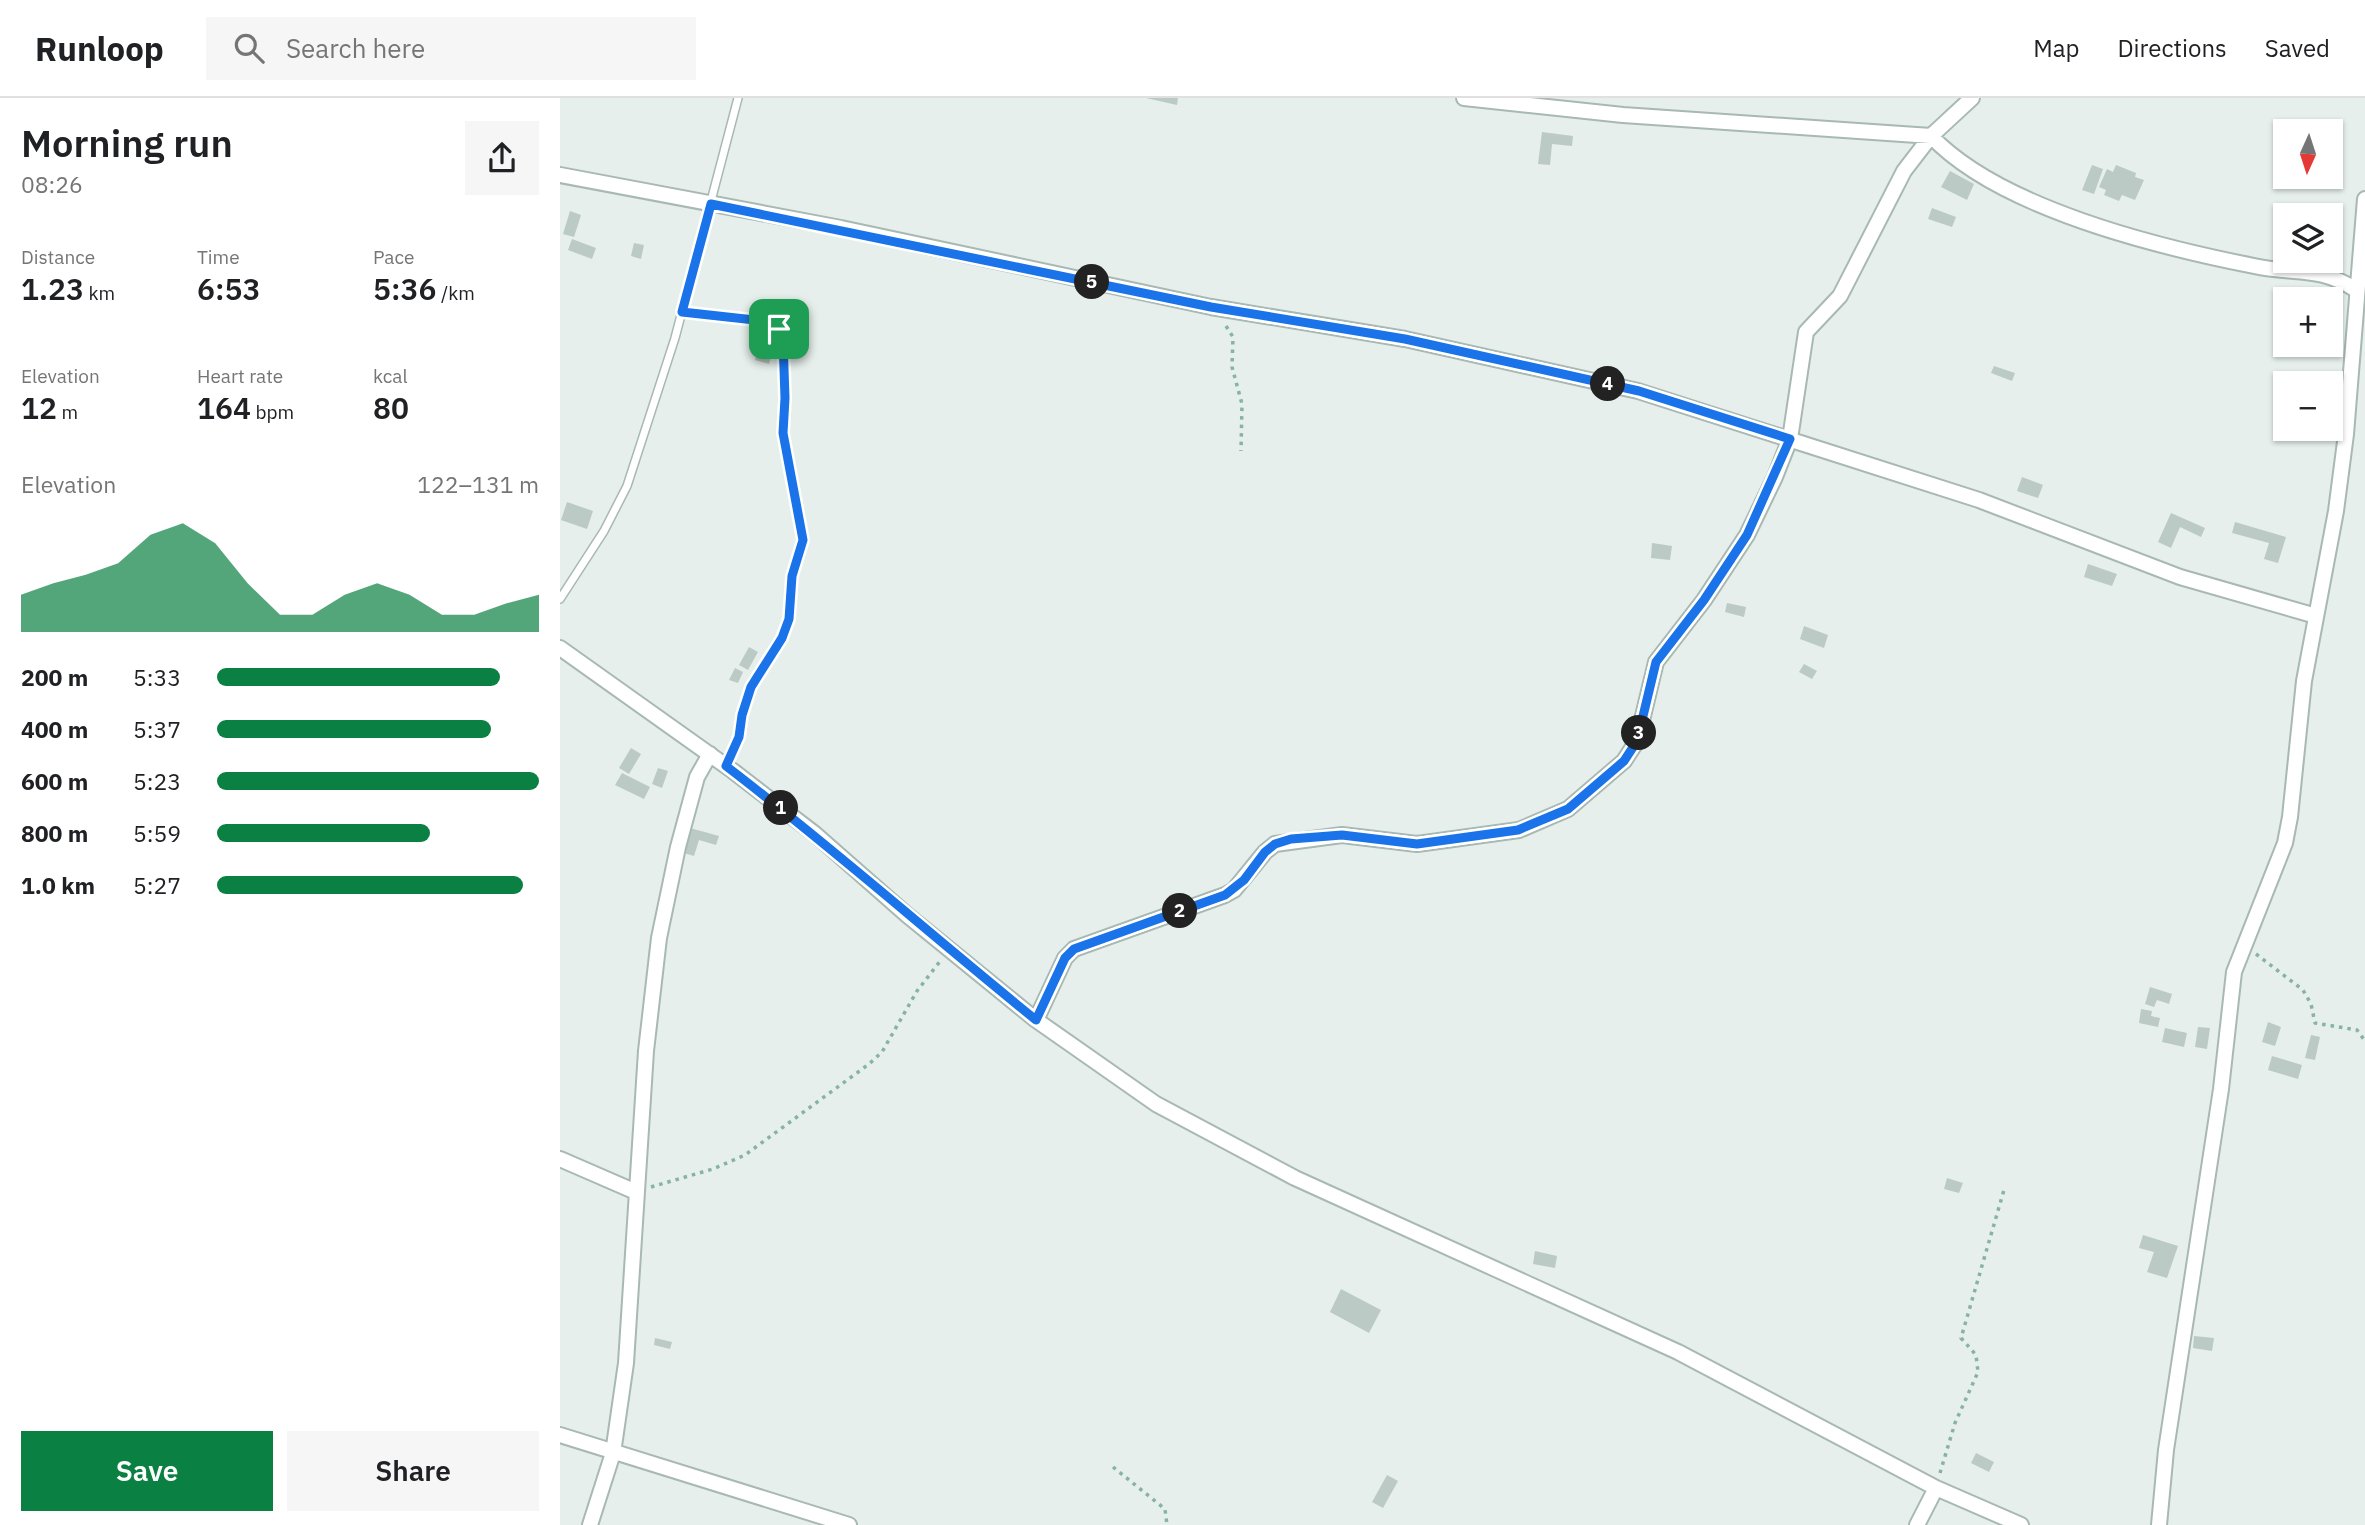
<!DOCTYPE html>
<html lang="en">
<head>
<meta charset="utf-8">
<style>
	:root { --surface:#fff; --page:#f6f6f6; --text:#202124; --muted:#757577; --line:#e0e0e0; --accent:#0b8043 }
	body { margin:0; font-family:"IBM Plex Sans",sans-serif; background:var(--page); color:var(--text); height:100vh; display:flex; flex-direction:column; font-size:26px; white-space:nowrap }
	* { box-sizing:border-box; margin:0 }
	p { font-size:23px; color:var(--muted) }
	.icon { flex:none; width:38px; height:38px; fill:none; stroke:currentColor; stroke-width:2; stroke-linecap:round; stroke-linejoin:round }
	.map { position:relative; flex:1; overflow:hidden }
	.panel { display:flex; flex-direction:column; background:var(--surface); width:560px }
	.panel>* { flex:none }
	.needle { width:46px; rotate:183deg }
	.tools { position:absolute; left:1713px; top:21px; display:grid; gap:14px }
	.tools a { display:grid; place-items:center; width:70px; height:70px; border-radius:0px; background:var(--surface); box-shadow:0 2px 5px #0004; font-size:35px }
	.pin { position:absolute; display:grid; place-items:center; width:60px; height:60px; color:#fff; margin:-30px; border-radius:14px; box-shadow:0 4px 10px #0006 }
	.km { position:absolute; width:35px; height:35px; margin:-18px; border-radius:50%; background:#222; color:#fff; font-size:19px; line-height:35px; text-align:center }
	.round { display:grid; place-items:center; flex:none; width:74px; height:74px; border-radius:0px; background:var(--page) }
	.summary { display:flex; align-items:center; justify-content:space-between; height:119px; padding:0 21px }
	h1 { font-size:38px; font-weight:600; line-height:52px }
	.metrics { display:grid; grid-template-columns:repeat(3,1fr); gap:10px; height:119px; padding:7px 21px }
	.metrics div { display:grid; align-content:center }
	.metrics b { font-size:30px; font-weight:600 }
	.metrics small { font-size:19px; font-weight:400 }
	.metrics p { font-size:19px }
	.chart { height:196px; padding:14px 21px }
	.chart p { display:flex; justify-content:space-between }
	.chart svg { width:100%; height:126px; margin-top:7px; fill:var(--accent); opacity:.7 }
	.primary-button { display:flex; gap:14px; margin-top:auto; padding:14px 21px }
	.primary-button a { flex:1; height:80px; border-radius:0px; background:var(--accent); color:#fff; font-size:28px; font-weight:600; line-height:80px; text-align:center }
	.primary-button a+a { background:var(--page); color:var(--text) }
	ul { padding:0 21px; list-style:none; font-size:23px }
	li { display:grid; grid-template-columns:112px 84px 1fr; align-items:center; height:52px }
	li i { height:18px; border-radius:9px; background:var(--accent) }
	header { display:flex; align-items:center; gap:42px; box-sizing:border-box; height:98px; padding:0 35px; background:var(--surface); border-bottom:2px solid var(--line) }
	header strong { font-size:33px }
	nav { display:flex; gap:38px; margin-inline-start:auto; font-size:24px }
	.search { width:490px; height:63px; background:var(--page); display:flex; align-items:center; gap:18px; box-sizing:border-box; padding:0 24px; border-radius:0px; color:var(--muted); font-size:26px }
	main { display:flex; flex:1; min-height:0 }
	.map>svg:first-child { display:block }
	.building { fill:#bbcac4 }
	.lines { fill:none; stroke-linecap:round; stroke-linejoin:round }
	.lane-casing { stroke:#a8b8b2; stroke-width:10 }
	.street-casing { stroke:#a8b8b2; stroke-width:18 }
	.path { stroke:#86b3a5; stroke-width:3.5; stroke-dasharray:3.5 5; stroke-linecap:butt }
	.lane { stroke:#fff; stroke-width:7 }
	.street { stroke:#fff; stroke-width:14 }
	.route-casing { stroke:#fff; stroke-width:14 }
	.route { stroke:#1a73e8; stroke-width:9 }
</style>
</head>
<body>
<header>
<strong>Runloop</strong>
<div class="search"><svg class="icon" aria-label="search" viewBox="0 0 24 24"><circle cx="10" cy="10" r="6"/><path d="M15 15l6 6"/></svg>Search here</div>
<nav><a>Map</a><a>Directions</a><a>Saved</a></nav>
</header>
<main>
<section class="panel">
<div class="summary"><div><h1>Morning run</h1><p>08:26</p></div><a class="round"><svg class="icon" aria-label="share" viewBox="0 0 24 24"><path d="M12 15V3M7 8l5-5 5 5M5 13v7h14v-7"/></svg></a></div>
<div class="metrics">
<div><p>Distance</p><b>1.23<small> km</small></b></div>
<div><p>Time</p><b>6:53</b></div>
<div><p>Pace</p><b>5:36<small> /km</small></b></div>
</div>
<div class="metrics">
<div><p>Elevation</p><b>12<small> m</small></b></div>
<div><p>Heart rate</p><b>164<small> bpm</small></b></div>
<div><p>kcal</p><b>80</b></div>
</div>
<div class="chart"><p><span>Elevation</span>122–131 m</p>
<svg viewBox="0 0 160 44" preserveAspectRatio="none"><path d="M0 44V31L10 27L20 24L30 20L40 10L50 6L60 13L70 27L80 38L90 38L100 31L110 27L120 31L130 38L140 38L150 34L160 31V44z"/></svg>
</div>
<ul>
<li><b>200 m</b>5:33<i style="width:88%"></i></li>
<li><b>400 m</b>5:37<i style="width:85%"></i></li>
<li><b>600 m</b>5:23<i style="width:100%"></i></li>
<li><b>800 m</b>5:59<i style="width:66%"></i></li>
<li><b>1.0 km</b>5:27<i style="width:95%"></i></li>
</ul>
<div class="primary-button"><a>Save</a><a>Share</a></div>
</section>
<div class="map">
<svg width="1805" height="1427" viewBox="0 0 1805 1427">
	<rect width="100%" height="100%" fill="#e6efeb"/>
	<!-- building -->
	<path class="building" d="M586,0H618L617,7Z
		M982,34L1013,38L1012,48L992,46L990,67L978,66Z
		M1532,67L1543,71L1534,96L1522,92Z
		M1556,67L1576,75L1575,79L1584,82L1575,102L1562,97L1559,103L1544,97L1546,92L1539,89L1547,71L1553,74Z
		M1390,73L1414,86L1407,102L1381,89Z
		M1372,110L1396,119L1392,129L1368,121Z
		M10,113L21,117L14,139L3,136Z
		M12,141L36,150L32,161L8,152Z
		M74,145L84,147L81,161L71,158Z
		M203,232L217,236L209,266L195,262Z
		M1434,268L1455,275L1452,283L1431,275Z
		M1462,379L1483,387L1478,400L1457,393Z
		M7,404L33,413L27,431L1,422Z
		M1611,415L1645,430L1641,439L1620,429L1611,450L1598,444Z
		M1675,424L1726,439L1718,465L1704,461L1709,445L1672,435Z
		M1092,445L1112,448L1110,462L1091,460Z
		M1528,466L1557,476L1552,488L1524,479Z
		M1167,505L1186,509L1184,519L1165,514Z
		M1244,528L1268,537L1264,550L1240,541Z
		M189,549L198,554L188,572L179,567Z
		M1244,566L1257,573L1252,581L1239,574Z
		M175,570L183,574L178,585L169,582Z
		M71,650L81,656L69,676L59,670Z
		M98,670L108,673L102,690L92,686Z
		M62,675L90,689L84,701L55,687Z
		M130,730L159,738L156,747L139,742L134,758L124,755Z
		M1590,889L1612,896L1609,906L1597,902L1594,909L1585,906Z
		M1581,911L1592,913L1591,918L1600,920L1598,929L1579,925Z
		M1708,924L1721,929L1715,948L1702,944Z
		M1638,929L1650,930L1647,951L1635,949Z
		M1605,930L1627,935L1624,949L1602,944Z
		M1751,937L1760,939L1755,962L1745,960Z
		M1712,958L1742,967L1738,981L1708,972Z
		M1387,1080L1403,1085L1399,1095L1384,1091Z
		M1583,1137L1618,1148L1607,1180L1587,1174L1594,1154L1579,1150Z
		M975,1153L997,1158L995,1170L973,1166Z
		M781,1191L821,1212L809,1235L770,1214Z
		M1634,1238L1654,1240L1652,1253L1633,1250Z
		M95,1240L112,1244L110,1251L94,1247Z
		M1416,1355L1434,1364L1429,1374L1411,1365Z
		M827,1377L838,1383L823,1410L812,1404Z"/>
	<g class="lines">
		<!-- lane casing -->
		<g class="lane-casing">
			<path id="lane" d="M0,501L44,433L67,388L115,240L178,0"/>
		</g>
		<!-- street casing -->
		<g class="street-casing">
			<path id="street" d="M904,0L1063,17L1371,38C1439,110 1598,149 1694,168C1735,177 1758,167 1796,192
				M0,77L281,130L651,209L845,241L1078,293L1419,402L1620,479L1756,518
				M0,550L173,673L255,736L347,817L476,922L596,1006L735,1080L1118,1254L1376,1390L1461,1427
				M476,922L505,860L514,851L665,797L674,792L705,754L715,746L782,737L857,746L959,732L1008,711L1064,663L1077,643L1096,564L1144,502L1187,437L1215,379L1230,341L1246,234L1280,198L1344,73L1371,38L1412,0
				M0,1061L76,1094
				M0,1337L289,1427
				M30,1427L53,1355L66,1265L86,953L99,840L118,749L137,679L150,656
				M1357,1427L1376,1390
				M1599,1427L1606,1352L1661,991L1674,874L1725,745L1730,719L1744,583L1776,413L1786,336L1805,101"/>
		</g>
		<!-- path -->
		<path class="path" d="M134,216L204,223C214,225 219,229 222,239C231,269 221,305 223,336C224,371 243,406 242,441C242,454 236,465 233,477C230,491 232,506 229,520C224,547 201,565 191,590C181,611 181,635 172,656
			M666,228L673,239L672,269L682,306L681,353
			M1696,856L1743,892L1751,906L1755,925L1797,932L1805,943
			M91,1089L153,1071L185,1057L309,966L322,954L357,893L381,862
			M553,1369L605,1411L607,1427
			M1380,1375L1395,1325L1418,1274L1416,1257L1401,1240L1444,1092"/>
		<!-- lane -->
		<use href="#lane" class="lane"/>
		<!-- street -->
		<use href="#street" class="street"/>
	</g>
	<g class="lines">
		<!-- route casing -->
		<g class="route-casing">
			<path id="route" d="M151,106L651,209L845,241L1079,293L1230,341L1187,437L1144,502L1096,564L1077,643L1064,663L1008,711L958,732L857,746L782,737L731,741L715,746L705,754L684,782L665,797L514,851L505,860L476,922C372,838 272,749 166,668L179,639L182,617L191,589L222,540L229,521L232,478L243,442L223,335L225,300L223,242L213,225L204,223L122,214Z"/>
		</g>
		<!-- route -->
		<use href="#route" class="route"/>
	</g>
</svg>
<div class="tools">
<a><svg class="needle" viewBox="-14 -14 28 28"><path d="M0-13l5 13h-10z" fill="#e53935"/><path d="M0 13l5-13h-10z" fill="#757577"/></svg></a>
<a><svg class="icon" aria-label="layers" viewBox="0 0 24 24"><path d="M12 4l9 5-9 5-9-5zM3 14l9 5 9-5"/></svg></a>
<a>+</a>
<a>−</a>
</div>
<div class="pin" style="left:219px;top:231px;background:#1e9e55"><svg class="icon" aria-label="arrive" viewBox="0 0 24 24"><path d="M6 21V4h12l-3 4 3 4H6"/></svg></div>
<b class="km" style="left:221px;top:710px">1</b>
<b class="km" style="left:620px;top:813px">2</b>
<b class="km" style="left:1079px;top:635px">3</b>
<b class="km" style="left:1048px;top:286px">4</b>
<b class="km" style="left:532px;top:184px">5</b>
</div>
</main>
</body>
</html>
